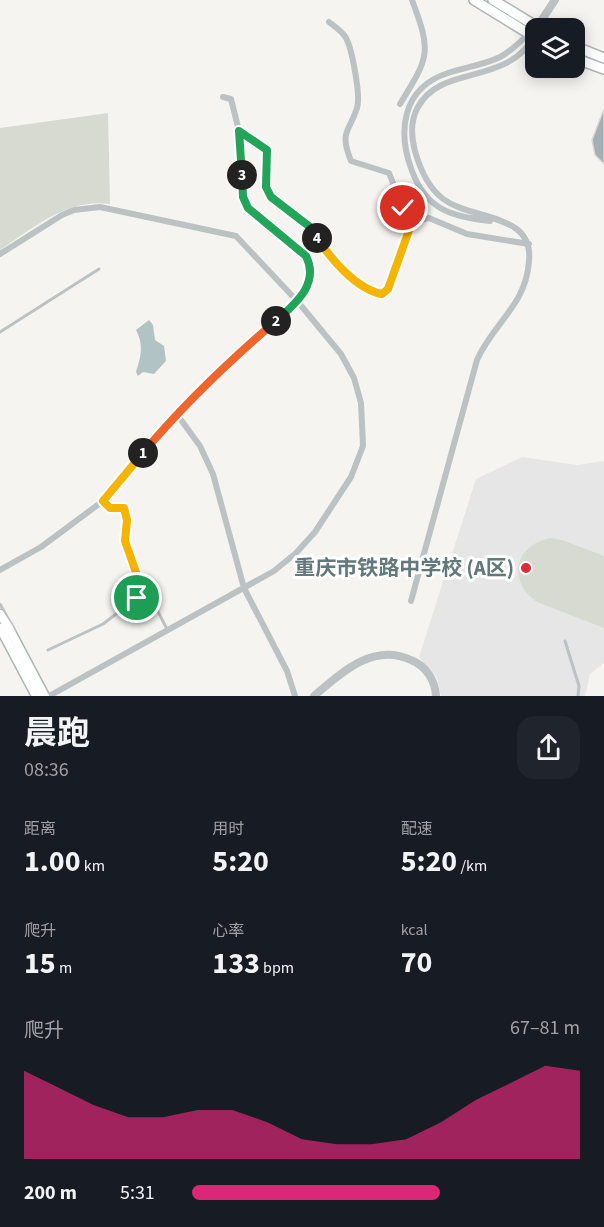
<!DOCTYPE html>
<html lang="zh">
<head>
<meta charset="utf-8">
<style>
	:root { --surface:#171b24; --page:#20242c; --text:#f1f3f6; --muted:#9ea1a6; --accent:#db2777 }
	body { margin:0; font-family:"Source Sans 3","Noto Sans SC",sans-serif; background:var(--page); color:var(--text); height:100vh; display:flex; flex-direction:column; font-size:22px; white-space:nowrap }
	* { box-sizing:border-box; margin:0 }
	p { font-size:20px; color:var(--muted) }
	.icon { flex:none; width:33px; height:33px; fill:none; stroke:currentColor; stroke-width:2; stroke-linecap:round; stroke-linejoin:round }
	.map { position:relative; height:696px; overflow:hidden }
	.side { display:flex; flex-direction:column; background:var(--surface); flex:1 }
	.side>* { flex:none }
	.controls { position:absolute; left:525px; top:18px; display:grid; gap:12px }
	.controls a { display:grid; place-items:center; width:60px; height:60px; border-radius:12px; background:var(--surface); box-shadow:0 3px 15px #0003; font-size:30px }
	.pin { position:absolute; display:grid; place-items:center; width:51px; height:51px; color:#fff; margin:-26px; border:3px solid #fff; border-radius:50%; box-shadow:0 2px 6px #0007 }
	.km { position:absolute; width:30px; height:30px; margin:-15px; border-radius:50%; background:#222; color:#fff; font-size:16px; line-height:30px; text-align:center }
	.round { display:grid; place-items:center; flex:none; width:63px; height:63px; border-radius:18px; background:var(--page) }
	.overview { display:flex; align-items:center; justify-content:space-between; height:102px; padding:0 24px }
	h1 { font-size:33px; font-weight:700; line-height:45px }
	.figures { display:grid; grid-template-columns:repeat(3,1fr); gap:9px; height:102px; padding:6px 24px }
	.figures div { display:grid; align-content:center }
	.figures b { font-size:30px; font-weight:700 }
	.figures small { font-size:16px; font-weight:400 }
	.figures p { font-size:16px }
	.chart { height:168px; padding:12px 24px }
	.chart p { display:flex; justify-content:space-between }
	.chart svg { width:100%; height:108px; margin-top:6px; fill:var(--accent); opacity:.7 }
	ul { padding:0 24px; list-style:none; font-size:20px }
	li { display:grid; grid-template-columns:96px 72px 1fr; align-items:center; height:45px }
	li i { height:15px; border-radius:8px; background:var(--accent) }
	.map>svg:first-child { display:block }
	.built { fill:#e5e6e5 }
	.green { fill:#d6dad1 }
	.water { fill:#b2c3c3 }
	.building { fill:#a4afb1; stroke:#d6d6d4; stroke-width:1.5 }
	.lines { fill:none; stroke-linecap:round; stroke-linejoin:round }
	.secondary-casing { stroke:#acb5b6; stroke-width:11 }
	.primary-casing { stroke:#b0b6b8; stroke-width:12 }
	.service { stroke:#bcc2c3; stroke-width:3 }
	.minor { stroke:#bcc2c3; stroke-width:6 }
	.tertiary { stroke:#bcc2c3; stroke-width:8 }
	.secondary { stroke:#fff; stroke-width:8 }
	.primary { stroke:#fff; stroke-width:9 }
	.split-1-casing { stroke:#fff; stroke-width:12 }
	.split-2-casing { stroke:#fff; stroke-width:12 }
	.split-3-casing { stroke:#fff; stroke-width:12 }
	.split-4-casing { stroke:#fff; stroke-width:12 }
	.split-5-casing { stroke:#fff; stroke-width:12 }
	.split-1 { stroke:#f5b400; stroke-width:8 }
	.split-2 { stroke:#f0652b; stroke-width:8 }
	.split-3 { stroke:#22a559; stroke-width:8 }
	.split-4 { stroke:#22a559; stroke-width:8 }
	.split-5 { stroke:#f5b400; stroke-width:8 }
	.poi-dot { fill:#d92d37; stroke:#fff; stroke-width:2 }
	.labels { text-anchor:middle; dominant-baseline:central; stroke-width:6; stroke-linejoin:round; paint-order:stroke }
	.poi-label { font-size:21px; font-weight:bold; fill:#62787b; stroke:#fff; text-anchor:end }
</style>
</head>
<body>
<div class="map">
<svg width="604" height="696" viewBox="0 0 604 696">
	<rect width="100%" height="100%" fill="#f5f4f1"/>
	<!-- built -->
	<path class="built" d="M522,457L577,465L604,461V663L590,674L585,696H441L437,678L419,657L476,479Z"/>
	<!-- green -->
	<path class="green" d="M108,113L110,204C67,198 33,228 0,250V128Z
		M551,538L562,540L604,556V628L537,602C507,581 514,545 551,538Z"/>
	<!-- water -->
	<path class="water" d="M149,320L153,325L155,340L164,346L166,361L154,374L143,372L138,376L136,372C141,356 144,346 136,330Z"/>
	<!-- building -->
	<path class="building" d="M604,109V164L595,155L592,140Z"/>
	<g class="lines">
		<!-- secondary casing -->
		<g class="secondary-casing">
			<path id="secondary" d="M0,614L9,628L45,696
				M0,628L36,696"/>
		</g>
		<!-- primary casing -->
		<g class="primary-casing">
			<path id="primary" d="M474,0L536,38
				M493,0L539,28
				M574,46L604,58
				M574,58L604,69"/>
		</g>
		<!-- service -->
		<path class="service" d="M0,332L99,269
			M103,501L110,508H124L127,520L125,541L145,598
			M0,604L15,631
			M565,641L579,686L578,696
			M48,650L103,624L137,598L153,602L167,629"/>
		<!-- minor -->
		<path class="minor" d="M329,22C334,26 343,32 346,38C352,49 361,96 357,108C349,133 339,131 351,161L389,173L403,208L412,222
			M400,104C429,57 432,53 412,0
			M239,131L267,150L266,187L271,197L310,227L329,256L339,266L370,292L382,294L388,289L412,222
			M490,221C452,216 427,211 412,171C397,131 402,88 448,73C465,67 484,65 500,57C514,50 523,37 536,29
			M412,222L429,218L467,234L529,244
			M0,254L62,215L74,210L100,207L236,236L298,302L341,354L354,378L361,403L363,446L351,477L315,532L296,553L274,571L49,696
			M176,413L200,446L213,474L244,588L287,671L295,696
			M0,570L41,547L103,501L176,413L227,362L298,302L310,278L309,262L306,256L248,208L243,197L239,131L231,99L223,97
			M411,601L477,360C493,323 526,306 529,261C534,212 471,221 442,198C427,186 420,169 415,151C411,136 410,121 418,107C441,64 505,87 535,36"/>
		<!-- tertiary -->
		<path class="tertiary" d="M537,27L555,0
			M314,696C341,673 373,642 411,660C426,666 435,680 436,696"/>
		<!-- secondary -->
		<use href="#secondary" class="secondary"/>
		<!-- primary -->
		<use href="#primary" class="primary"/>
	</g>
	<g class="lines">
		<!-- split-1 casing -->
		<g class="split-1-casing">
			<path id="split-1" d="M137,598H145L125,541L127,520L124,508H110L103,501L143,453"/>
		</g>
		<!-- split-2 casing -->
		<g class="split-2-casing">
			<path id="split-2" d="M143,453C184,404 227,363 276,321"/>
		</g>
		<!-- split-3 casing -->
		<g class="split-3-casing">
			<path id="split-3" d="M242,175L243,197L248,208L306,256C320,284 295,304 276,321"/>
		</g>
		<!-- split-4 casing -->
		<g class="split-4-casing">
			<path id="split-4" d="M242,175L239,131L267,150L266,187L271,197L310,227L317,238"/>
		</g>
		<!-- split-5 casing -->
		<g class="split-5-casing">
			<path id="split-5" d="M317,238C331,259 356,289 382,294L388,289L412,222L403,208"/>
		</g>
		<!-- split-1 -->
		<use href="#split-1" class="split-1"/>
		<!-- split-2 -->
		<use href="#split-2" class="split-2"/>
		<!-- split-3 -->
		<use href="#split-3" class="split-3"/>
		<!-- split-4 -->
		<use href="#split-4" class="split-4"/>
		<!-- split-5 -->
		<use href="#split-5" class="split-5"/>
	</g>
	<!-- markers -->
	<circle class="poi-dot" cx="526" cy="568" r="6"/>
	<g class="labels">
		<!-- poi labels -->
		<g class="poi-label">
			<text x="514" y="568">重庆市铁路中学校 (A区)</text>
		</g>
	</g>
</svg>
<div class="controls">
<a><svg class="icon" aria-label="layers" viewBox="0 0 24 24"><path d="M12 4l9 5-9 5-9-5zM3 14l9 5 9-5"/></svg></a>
</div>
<div class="pin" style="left:137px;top:598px;background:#1e9e55"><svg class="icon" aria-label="arrive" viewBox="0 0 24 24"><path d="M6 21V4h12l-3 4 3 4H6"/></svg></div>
<div class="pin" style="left:403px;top:208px;background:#d93025"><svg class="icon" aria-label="check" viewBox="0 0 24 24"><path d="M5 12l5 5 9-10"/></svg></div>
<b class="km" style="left:143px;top:453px">1</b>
<b class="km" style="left:276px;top:321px">2</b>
<b class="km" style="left:242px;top:175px">3</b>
<b class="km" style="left:317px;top:238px">4</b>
</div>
<section class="side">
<div class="overview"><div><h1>晨跑</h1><p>08:36</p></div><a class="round"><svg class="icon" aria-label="share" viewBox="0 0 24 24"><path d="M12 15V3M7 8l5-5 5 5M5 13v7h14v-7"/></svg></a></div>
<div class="figures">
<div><p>距离</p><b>1.00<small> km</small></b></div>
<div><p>用时</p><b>5:20</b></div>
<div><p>配速</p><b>5:20<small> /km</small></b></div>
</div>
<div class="figures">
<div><p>爬升</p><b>15<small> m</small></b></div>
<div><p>心率</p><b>133<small> bpm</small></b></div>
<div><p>kcal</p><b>70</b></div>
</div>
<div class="chart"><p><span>爬升</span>67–81 m</p>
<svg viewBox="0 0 160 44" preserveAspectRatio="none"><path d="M0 44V8L10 15L20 22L30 27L40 27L50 24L60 24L70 29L80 36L90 38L100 38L110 36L120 29L130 20L140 13L150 6L160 8V44z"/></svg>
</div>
<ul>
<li><b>200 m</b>5:31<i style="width:64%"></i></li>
</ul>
</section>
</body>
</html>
